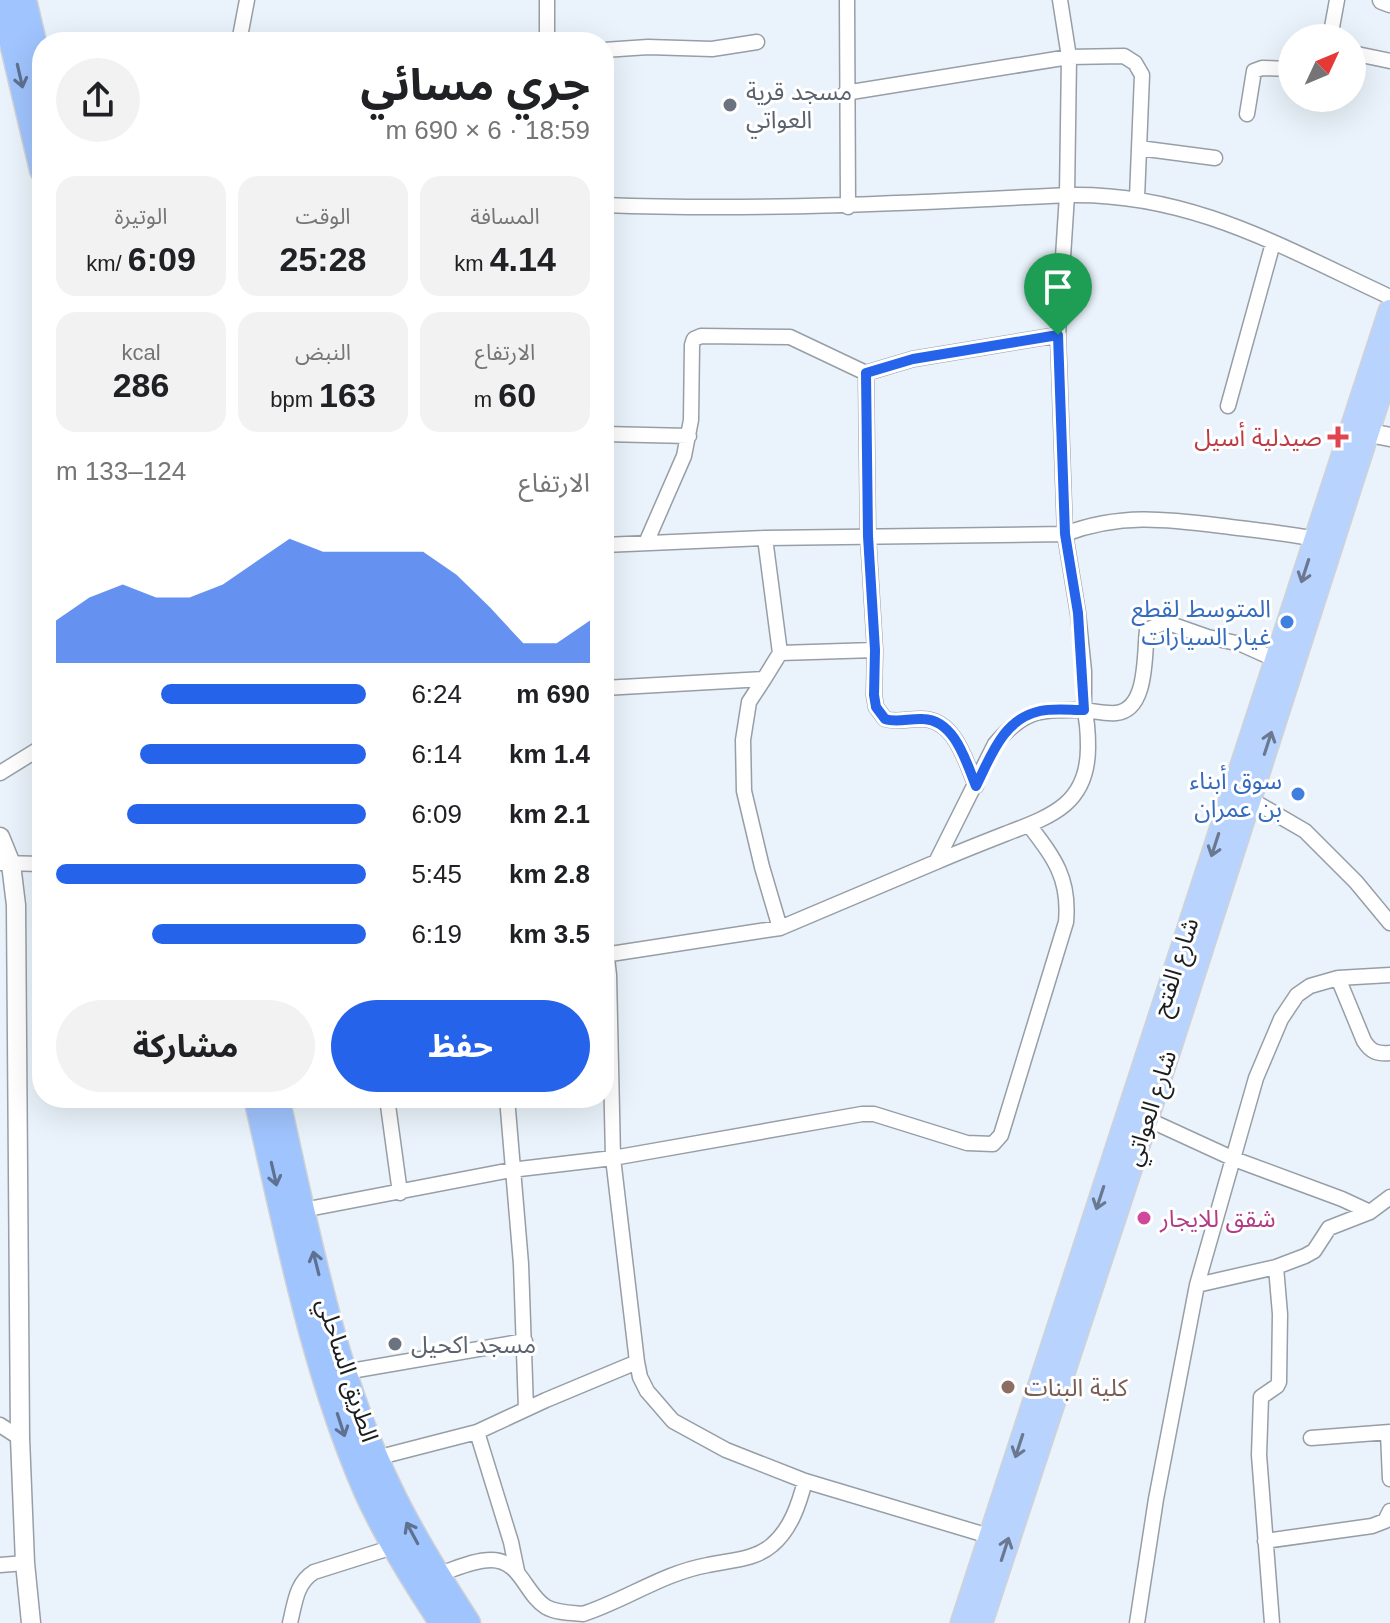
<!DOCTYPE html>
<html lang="ar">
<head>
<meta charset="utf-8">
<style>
	:root { --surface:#fff; --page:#f2f2f2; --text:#202124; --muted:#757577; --accent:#2563eb }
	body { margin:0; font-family:Helvetica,"Noto Sans Arabic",sans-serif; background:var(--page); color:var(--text); direction:rtl; height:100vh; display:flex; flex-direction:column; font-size:30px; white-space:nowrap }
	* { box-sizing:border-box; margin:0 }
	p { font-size:26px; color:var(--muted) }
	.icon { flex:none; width:44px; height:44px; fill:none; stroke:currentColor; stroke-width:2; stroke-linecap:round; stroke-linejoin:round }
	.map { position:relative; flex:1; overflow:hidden; direction:ltr }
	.side { position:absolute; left:32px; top:32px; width:582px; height:1076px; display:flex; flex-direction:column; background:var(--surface); border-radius:32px; box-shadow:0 8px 32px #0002; direction:rtl }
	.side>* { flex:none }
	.needle { width:52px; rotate:46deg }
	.buttons { position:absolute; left:1278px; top:24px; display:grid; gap:16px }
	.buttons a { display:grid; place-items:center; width:88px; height:88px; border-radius:50%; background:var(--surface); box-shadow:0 8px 32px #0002; font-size:40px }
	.pin { position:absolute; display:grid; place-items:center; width:68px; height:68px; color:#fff; margin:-82px -34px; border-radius:50% 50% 50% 0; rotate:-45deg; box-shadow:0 0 8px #0007 }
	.pin .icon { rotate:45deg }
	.round { display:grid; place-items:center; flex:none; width:84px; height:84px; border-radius:42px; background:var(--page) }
	.headline { display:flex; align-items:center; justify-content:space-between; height:136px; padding:0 24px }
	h1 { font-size:44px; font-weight:700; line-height:60px }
	.figures { display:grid; grid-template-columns:repeat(3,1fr); gap:12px; height:136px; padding:8px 24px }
	.figures div { display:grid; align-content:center; border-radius:20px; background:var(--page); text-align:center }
	.figures b { font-size:34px; font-weight:700 }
	.figures small { font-size:22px; font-weight:400 }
	.figures p { font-size:22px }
	.chart { height:224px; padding:16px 24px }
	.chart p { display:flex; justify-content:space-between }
	.chart svg { width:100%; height:144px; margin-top:8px; fill:var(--accent); opacity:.7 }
	.cta { display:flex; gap:16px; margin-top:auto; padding:16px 24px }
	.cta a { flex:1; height:92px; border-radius:48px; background:var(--accent); color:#fff; font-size:32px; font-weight:700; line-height:92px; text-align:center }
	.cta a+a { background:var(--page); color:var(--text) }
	ul { padding:0 24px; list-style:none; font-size:26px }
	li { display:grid; grid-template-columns:128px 96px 1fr; align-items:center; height:60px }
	li i { height:20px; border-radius:10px; background:var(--accent) }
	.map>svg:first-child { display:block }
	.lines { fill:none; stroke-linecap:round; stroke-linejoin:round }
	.minor-casing { stroke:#979ea6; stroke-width:17 }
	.tertiary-casing { stroke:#979ea6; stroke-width:21 }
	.primary-casing { stroke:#d1d2d3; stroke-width:25 }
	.trunk-casing { stroke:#d1d2d3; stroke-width:27 }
	.minor { stroke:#fff; stroke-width:14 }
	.tertiary { stroke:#fff; stroke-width:18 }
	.primary { stroke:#b8d3fe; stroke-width:22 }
	.trunk { stroke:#a0c4fe; stroke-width:24 }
	.oneway { stroke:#5e7190 }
	.oneway2 { stroke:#6a7890 }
	.route-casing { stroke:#fff; stroke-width:16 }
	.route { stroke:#2563eb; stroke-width:10 }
	.worship-dot { fill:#6b7280; stroke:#fff; stroke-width:3 }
	.health-dot { fill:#e0444e; stroke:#fff; stroke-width:3 }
	.shop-dot { fill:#3f7fe0; stroke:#fff; stroke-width:3 }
	.hotel-dot { fill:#d1479c; stroke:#fff; stroke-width:3 }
	.education-dot { fill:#8d6e63; stroke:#fff; stroke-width:3 }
	.labels { text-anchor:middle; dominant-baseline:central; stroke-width:6; stroke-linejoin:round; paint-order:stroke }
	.worship-label { font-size:24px; fill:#5b616d; stroke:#fff; text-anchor:start }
	.health-label { font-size:24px; fill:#be3a42; stroke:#fff; text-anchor:end }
	.shop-label { font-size:24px; fill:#366cbe; stroke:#fff; text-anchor:end }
	.street-label { font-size:24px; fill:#1b1e21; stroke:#fff }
	.hotel-label { font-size:24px; fill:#b23c85; stroke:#fff; text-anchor:start }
	.education-label { font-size:24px; fill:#785e54; stroke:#fff; text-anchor:start }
</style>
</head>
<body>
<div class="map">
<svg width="1390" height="1623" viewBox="0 0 1390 1623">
	<rect width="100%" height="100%" fill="#eaf3fb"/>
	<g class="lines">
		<!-- minor casing -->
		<g class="minor-casing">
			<path id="minor" d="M847,0L848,207
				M1330,38L1337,0
				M239,42L247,0
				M547,42V0
				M604,50L648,47L712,49L757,42
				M1352,53L1390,61
				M845,93L1069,57L1124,56L1135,63L1142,75L1137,198
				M1247,114L1254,71L1262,68L1292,69
				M1139,148L1215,158
				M604,205C759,211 912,203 1067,195C1190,192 1282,247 1390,297
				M866,373L868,536L875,650L874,695L876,707L885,719C898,723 910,718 923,719C955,720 966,762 976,786
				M1228,406L1273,243
				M604,434L689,436
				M765,538L780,653
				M646,543L684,456L691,420L692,345L694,339L701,336L790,337L866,373L913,359L1058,335
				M604,545L765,538L1065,534C1120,513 1166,519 1223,526C1254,530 1285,533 1315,539
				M764,679L749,702L743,740L744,791L762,867L780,928
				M604,688L764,679L780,653L875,650
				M0,773L42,747
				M1250,799L1305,831L1356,882L1390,923
				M936,862C959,852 982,843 1005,834C1052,816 1088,804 1088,747C1088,735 1088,722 1084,710C1094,711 1106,714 1116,713C1148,710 1144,655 1147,630L1165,622L1208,637L1241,644L1281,662
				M0,863L42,864
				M604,932L609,975L613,1158L637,1362L640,1377L647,1391L673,1421L726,1450L805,1481L989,1536
				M604,955L780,928L936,862L995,744C1026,708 1039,710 1084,710V671L1078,613L1065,534L1058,335L1067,195L1069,57L1060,0
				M1338,978L1390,975
				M387,1098L400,1193
				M507,1098L521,1264L526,1409
				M1147,1119L1234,1159L1342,1199L1370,1212
				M303,1210L511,1170L613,1158L862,1114H874L967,1143L993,1144L1001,1135L1066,922C1070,878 1054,858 1029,825
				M1197,1285L1276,1267L1305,1256L1314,1251L1329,1228L1370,1212L1390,1197
				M345,1372L525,1341
				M0,1425L20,1438
				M477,1432L511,1542L517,1571
				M1388,1433L1390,1479
				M1311,1438L1390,1432
				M376,1458L477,1432L546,1400L637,1362
				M1265,1541L1372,1526L1385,1521L1390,1511
				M0,1565L25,1563
				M436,1575C453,1570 473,1560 491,1560C521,1560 524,1593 546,1607C557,1613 571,1613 583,1614C626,1600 663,1573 708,1565C730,1560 755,1560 772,1545C791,1529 799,1504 805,1481
				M290,1623C295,1603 296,1583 314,1572L393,1547
				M1137,1623L1156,1499L1197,1285L1256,1078L1281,1019L1297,995L1310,986L1338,978L1364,1041C1371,1052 1377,1054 1390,1053
				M1272,1623L1259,1455L1261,1397L1277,1386L1279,1382L1280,1314L1276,1267"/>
		</g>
		<!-- tertiary casing -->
		<g class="tertiary-casing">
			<path id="tertiary" d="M1382,0L1390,3
				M1354,430L1390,437
				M0,837L11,864L16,905L20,1438L25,1563L31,1623"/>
		</g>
		<!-- primary casing -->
		<g class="primary-casing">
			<path id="primary" d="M962,1623L1390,311
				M981,1623L1147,1119L1390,363"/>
		</g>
		<!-- trunk casing -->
		<g class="trunk-casing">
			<path id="trunk" d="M2,0L42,170
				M24,0L42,76
				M256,1098C287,1230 312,1367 366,1491C387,1538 414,1581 442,1623
				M277,1098C307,1228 332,1371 391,1491C413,1537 440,1580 468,1623"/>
		</g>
		<!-- minor -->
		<use href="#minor" class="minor"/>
		<!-- tertiary -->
		<use href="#tertiary" class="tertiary"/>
		<!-- primary -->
		<use href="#primary" class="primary"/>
		<!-- trunk -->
		<use href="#trunk" class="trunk"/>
	</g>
	<!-- one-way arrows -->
	<defs><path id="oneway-shaft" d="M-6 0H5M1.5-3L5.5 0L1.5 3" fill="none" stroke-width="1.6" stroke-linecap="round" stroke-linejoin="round" transform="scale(2)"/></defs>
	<g class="oneway">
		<use href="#oneway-shaft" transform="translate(20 76) rotate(77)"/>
		<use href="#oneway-shaft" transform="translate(274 1174) rotate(77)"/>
		<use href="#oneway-shaft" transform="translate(316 1263) rotate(-104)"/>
		<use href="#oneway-shaft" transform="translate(341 1425) rotate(72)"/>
		<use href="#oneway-shaft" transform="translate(412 1533) rotate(-118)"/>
	</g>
	<g class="oneway2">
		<use href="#oneway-shaft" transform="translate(1305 571) rotate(108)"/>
		<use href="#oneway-shaft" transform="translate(1268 743) rotate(-72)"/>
		<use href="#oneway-shaft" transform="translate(1215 845) rotate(108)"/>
		<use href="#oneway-shaft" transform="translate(1100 1198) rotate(108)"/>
		<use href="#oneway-shaft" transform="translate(1019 1446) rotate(108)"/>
		<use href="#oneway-shaft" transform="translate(1005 1549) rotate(-72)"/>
	</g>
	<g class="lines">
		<!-- route casing -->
		<g class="route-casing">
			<path id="route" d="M1058,335L1065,534L1078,613L1084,710C1070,710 1053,708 1040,711C1003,719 991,756 976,786C966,762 955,720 923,719C910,718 897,723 885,719L876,707L874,695L875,650L868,536L866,373L913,359Z"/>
		</g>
		<!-- route -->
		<use href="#route" class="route"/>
	</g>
	<!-- markers -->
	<g class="worship-dot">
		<circle cx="730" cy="105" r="8"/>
		<circle cx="395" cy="1344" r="8"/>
	</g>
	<path class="health-dot" d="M1334 425h8v8h8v8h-8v8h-8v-8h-8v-8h8z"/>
	<g class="shop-dot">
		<circle cx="1287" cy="622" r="8"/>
		<circle cx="1298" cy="794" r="8"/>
	</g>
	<circle class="hotel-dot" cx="1144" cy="1218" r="8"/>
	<circle class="education-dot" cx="1008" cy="1387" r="8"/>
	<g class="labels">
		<!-- worship labels -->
		<g class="worship-label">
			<text x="746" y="91">مسجد قرية<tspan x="746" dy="28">العواتي</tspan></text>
			<text x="411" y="1344">مسجد اكحيل</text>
		</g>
		<!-- health labels -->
		<g class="health-label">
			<text x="1322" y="437">صيدلية أسيل</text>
		</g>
		<!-- shop labels -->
		<g class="shop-label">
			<text x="1271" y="608">المتوسط لقطع<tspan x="1271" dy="28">غيار السيارات</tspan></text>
			<text x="1282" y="780">سوق أبناء<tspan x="1282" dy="28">بن عمران</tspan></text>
		</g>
		<!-- street labels -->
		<g class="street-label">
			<text transform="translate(1175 967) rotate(-72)">شارع الفتح</text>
			<text transform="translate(1150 1108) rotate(-72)">شارع العواتي</text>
			<text transform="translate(348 1370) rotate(72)">الطريق الساحلي</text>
		</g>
		<!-- hotel labels -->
		<g class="hotel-label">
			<text x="1160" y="1218">شقق للايجار</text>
		</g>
		<!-- education labels -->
		<g class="education-label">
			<text x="1024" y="1387">كلية البنات</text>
		</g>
	</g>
</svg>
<div class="buttons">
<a><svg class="needle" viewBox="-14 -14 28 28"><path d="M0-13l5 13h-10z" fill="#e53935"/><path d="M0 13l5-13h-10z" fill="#757577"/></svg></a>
</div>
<div class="pin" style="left:1058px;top:335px;background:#1e9e55"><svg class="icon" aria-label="arrive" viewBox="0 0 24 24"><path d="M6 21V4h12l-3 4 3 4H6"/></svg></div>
<section class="side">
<div class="headline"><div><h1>جري مسائي</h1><p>18:59 · 6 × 690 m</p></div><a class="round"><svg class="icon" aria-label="share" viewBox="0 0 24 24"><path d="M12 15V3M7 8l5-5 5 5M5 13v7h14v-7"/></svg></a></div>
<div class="figures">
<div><p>المسافة</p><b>4.14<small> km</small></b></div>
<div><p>الوقت</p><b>25:28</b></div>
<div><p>الوتيرة</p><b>6:09<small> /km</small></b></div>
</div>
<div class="figures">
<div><p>الارتفاع</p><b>60<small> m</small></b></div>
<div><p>النبض</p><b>163<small> bpm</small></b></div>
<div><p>kcal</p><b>286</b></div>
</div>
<div class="chart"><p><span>الارتفاع</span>124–133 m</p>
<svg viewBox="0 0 160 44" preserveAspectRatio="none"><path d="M0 44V31L10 24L20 20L30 24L40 24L50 20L60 13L70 6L80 10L90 10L100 10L110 10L120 17L130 27L140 38L150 38L160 31V44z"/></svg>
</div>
<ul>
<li><b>690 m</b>6:24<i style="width:66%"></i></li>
<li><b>1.4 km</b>6:14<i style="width:73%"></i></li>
<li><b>2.1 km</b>6:09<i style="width:77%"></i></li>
<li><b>2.8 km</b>5:45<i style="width:100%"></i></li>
<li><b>3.5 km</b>6:19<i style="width:69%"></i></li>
</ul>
<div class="cta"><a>حفظ</a><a>مشاركة</a></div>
</section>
</div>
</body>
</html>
